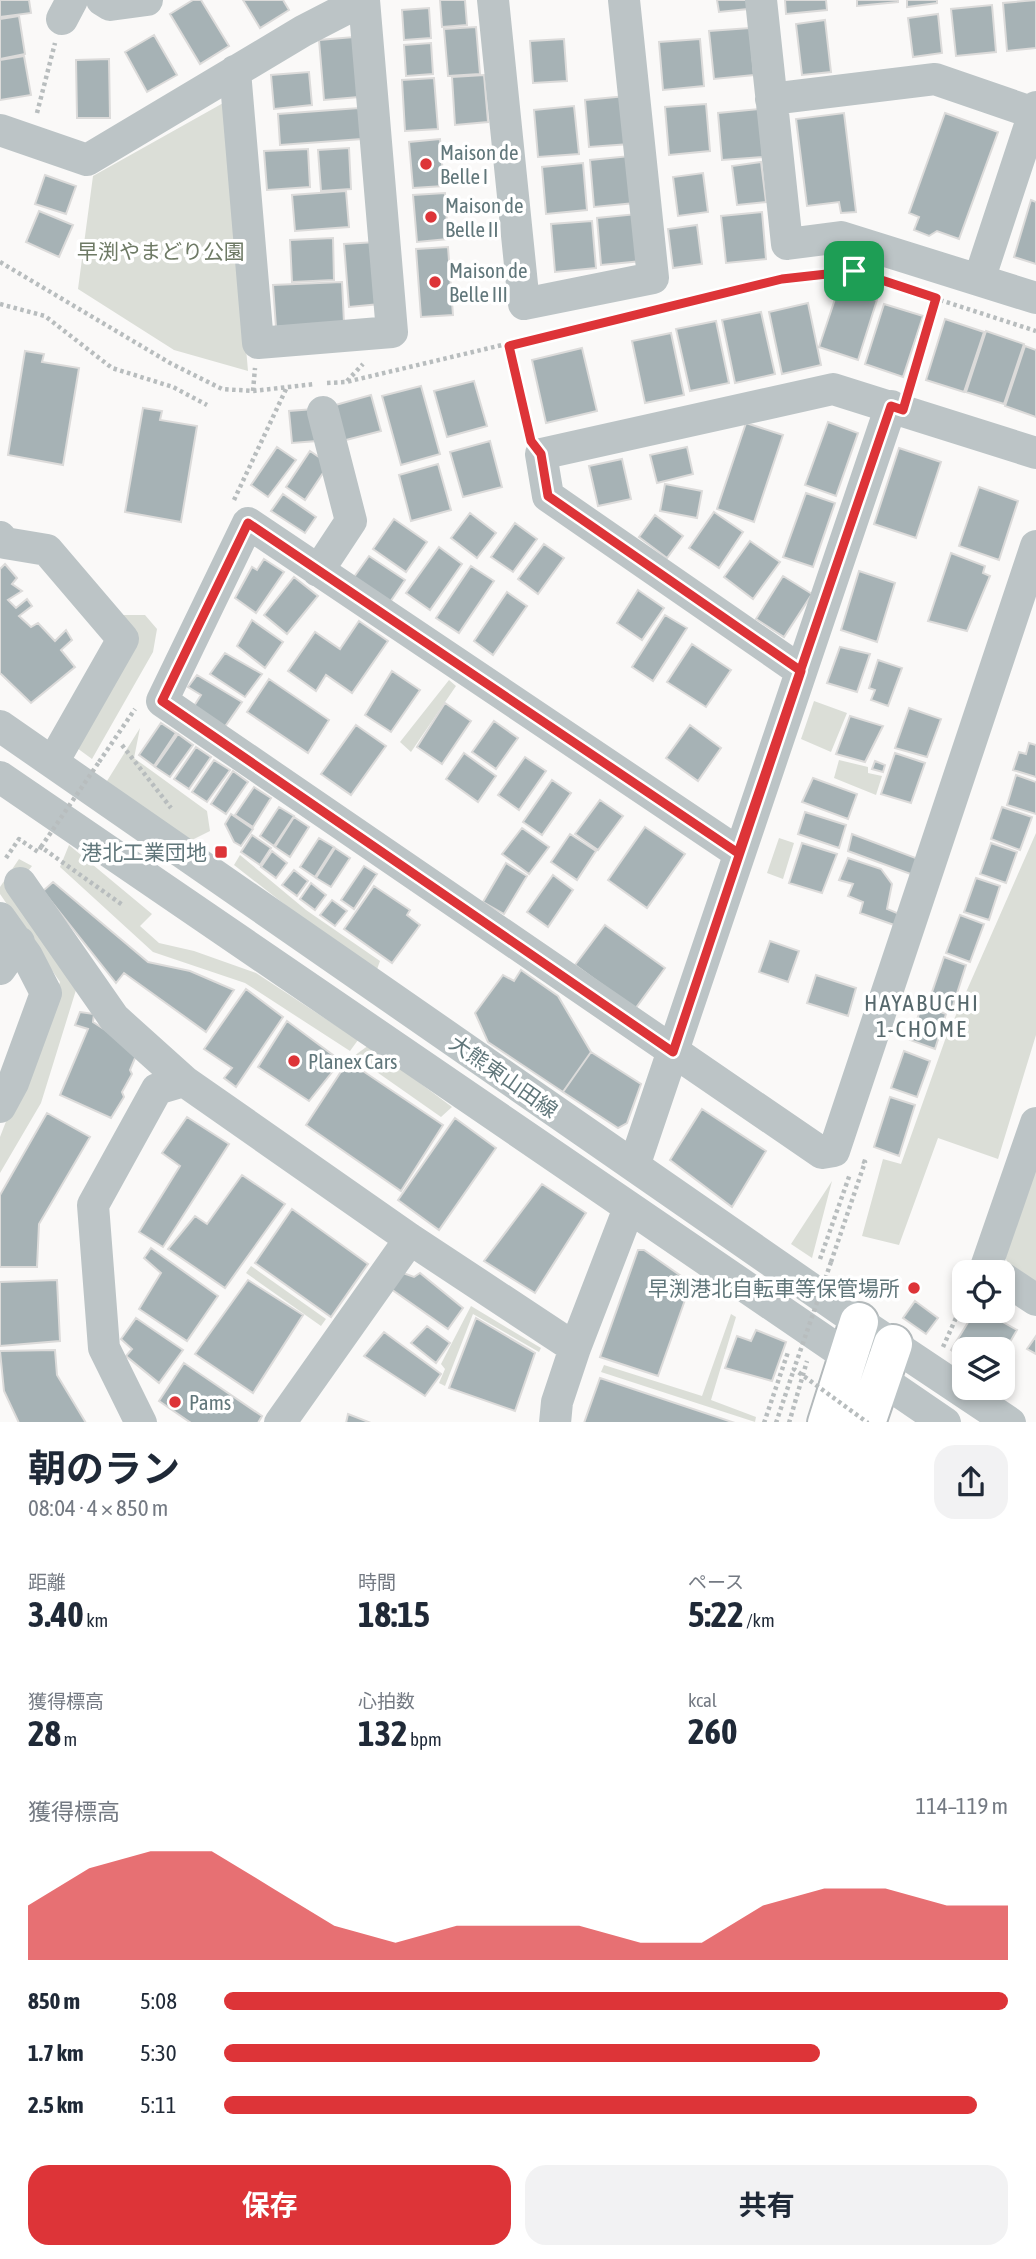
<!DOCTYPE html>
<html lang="ja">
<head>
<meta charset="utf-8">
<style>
	:root { --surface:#fff; --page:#f2f2f3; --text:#1f2937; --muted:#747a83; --accent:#dd3438 }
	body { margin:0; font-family:"Asap Condensed","Noto Sans JP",sans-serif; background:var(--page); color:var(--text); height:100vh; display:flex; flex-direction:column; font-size:26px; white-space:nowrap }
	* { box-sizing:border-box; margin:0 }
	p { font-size:23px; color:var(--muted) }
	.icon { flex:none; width:38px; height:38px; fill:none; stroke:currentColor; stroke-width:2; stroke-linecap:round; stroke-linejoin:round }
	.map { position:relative; height:1422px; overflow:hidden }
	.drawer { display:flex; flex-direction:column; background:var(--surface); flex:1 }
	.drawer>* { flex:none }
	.fabs { position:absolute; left:952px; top:1260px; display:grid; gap:14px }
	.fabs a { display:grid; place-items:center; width:63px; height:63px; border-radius:14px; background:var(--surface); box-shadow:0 4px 10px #0003; font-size:35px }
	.pin { position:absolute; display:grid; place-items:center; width:60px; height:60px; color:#fff; margin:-30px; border-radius:14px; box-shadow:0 4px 10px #0006 }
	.round { display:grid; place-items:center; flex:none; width:74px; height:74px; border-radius:21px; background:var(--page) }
	.headline { display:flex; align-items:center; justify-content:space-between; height:119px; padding:0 28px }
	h1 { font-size:38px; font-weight:700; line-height:52px }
	.figures { display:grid; grid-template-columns:repeat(3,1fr); gap:10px; height:119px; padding:7px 28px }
	.figures div { display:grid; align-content:center }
	.figures b { font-size:35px; font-weight:700 }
	.figures small { font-size:19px; font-weight:400 }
	.figures p { font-size:19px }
	.chart { height:196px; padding:14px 28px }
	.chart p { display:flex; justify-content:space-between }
	.chart svg { width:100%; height:126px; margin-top:7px; fill:var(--accent); opacity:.7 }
	.action { display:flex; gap:14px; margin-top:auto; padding:14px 28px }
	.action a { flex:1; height:80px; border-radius:21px; background:var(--accent); color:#fff; font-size:28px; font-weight:700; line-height:80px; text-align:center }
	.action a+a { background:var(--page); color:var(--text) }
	ul { padding:0 28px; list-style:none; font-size:23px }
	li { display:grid; grid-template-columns:112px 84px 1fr; align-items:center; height:52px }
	li i { height:18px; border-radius:9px; background:var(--accent) }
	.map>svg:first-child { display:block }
	.green { fill:#dbded7 }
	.building { fill:#a6b2b5; stroke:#dcdbda; stroke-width:2 }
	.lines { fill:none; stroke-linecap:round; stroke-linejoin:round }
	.highway-casing { stroke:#b3b9bb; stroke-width:42 }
	.path { stroke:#b8bdbe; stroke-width:4.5; stroke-dasharray:3.5 3.5; stroke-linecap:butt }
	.minor { stroke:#bcc4c6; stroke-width:32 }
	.highway { stroke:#fff; stroke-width:38 }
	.path-bridge { stroke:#b8bdbe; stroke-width:4.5; stroke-dasharray:3.5 3.5; stroke-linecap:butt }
	.route-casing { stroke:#fff; stroke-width:14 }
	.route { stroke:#dd3438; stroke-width:9 }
	.poi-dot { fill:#dd3438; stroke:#fff; stroke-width:2.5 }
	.labels { text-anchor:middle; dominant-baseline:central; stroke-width:7; stroke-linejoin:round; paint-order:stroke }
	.poi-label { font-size:21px; fill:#61777b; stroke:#fff; text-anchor:start }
	.park-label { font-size:21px; fill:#6e7a65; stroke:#fff }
	.street-label { font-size:21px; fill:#61777b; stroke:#fff }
	.neighbourhood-label { font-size:23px; letter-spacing:2px; fill:#57696d; stroke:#fff }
</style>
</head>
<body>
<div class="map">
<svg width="1036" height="1423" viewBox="0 0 1036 1423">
	<rect width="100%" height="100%" fill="#faf9f8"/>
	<!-- green -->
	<path class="green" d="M225,102L248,371L174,350L78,289L93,176Z
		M123,615H145L157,629L153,652L92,759L77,748Z
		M449,680L456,686L411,752L400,742Z
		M814,701L847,713L831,752L801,739Z
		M140,728L134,758L207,811L210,831L186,843L107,781Z
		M839,760L868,767V773L882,776L876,795L834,778Z
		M1036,833V1035L998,1159L938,1138L899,1245L862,1236L883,1159L901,1164L945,1040Z
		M779,838L794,843L783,879L767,873Z
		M69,845L152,914L140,926L159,943L194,951L256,973L358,1040L350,1051L245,983L153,952L60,867Z
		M240,855L306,910L380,961L375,975L234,865Z
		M19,859L32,866L11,893L76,990L41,1103L0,1173V1137L60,982L0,894V887Z
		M369,1045L452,1107L441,1117L354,1056Z
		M1036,1163V1287L1014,1273L1004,1256Z
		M832,1181L812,1258L791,1244Z
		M251,1266L326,1319L321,1326L246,1273Z
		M471,1306L541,1348L539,1352L473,1314L445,1386L439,1383L445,1369L441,1364Z
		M731,1314L736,1317L711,1400L756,1417L755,1422L601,1372L604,1365L702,1396Z"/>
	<!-- building -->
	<path class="building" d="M0,0H29L31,13L0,17Z
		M193,0H201L229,46L200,64L170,14Z
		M243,0H283L289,10L260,28Z
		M440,0H465L467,25L442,27Z
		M717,0H747L748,9L719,12Z
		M785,0H826L827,10L786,14Z
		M857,0H898V2L857,6Z
		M907,0H937V3L907,7Z
		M1036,0V48L1007,51L1003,3Z
		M992,5L996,52L956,56L951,9Z
		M429,8L431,38L404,40L402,10Z
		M938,14L942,53L913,57L908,18Z
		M19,16L25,54L0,59V19Z
		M825,20L831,72L802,75L796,24Z
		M476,27L480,74L448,76L444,29Z
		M750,28L754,75L714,79L709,31Z
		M154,35L177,75L147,92L125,52Z
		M354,37L359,97L324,100L319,40Z
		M564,39L567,81L533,83L530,41Z
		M700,39L704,86L663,90L659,42Z
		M431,43L433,74L406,76L404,45Z
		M24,56L31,95L0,100V60Z
		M109,59L110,118H77L76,60Z
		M309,72L312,105L274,109L271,75Z
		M484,75L488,122L455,125L452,77Z
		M434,78L438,129L405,131L402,80Z
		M626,96L630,144L589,147L585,100Z
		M706,104L710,151L669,155L665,107Z
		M574,106L579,154L538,157L534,110Z
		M359,108L362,139L280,145L278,114Z
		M759,109L763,157L722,160L718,113Z
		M844,113L856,212L841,213L839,202L807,206L796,119Z
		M945,113L998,132L959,239L937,231L929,236L914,230L919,217L909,213Z
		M440,139L444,186L413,188L409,142Z
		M349,148L351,189L321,191L318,150Z
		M308,149L310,187L267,190L264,151Z
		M630,156L635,203L594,207L590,160Z
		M761,162L766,202L737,205L732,166Z
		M583,163L587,210L546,214L542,167Z
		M703,173L708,212L678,216L673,177Z
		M45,175L76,186L66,214L35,204Z
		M346,191L349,227L295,231L292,195Z
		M445,193L448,239L417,242L413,195Z
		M1031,200L1036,202V264L1014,257Z
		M39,211L73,225L59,257L26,242Z
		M762,212L766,259L726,263L721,216Z
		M637,214L642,261L601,265L597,218Z
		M592,221L596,268L555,272L551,224Z
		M697,225L702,264L673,268L668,229Z
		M333,238L334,280L292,282L290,240Z
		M376,242L380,304L349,307L344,244Z
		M448,247L453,315L421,317L416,249Z
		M342,282L344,323L276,327L273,285Z
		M839,287L877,300L858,360L819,347Z
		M808,303L821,365L782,374L769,312Z
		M884,304L923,316L903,377L865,364Z
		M761,312L775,374L735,383L722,320Z
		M945,319L984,332L964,392L926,380Z
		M716,321L729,383L690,391L676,329Z
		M986,331L1024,344L1004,404L966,392Z
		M671,333L684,395L645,403L632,341Z
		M1025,346L1036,350V417L1005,406Z
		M582,348L597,411L546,423L532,360Z
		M25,351L44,354L42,362L79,368L63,465L8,455Z
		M474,381L487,426L447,437L434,391Z
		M421,386L440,454L401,465L382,396Z
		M371,395L381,431L342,441L332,406Z
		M143,408L162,411L160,420L197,426L181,522L125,512Z
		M314,409L317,441L292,443L289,411Z
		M828,422L858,433L836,496L805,485Z
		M746,423L783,435L754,522L717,509Z
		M490,441L502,487L463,497L450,452Z
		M277,447L296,460L268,497L251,485Z
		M687,447L693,474L657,483L650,455Z
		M899,448L941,462L916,538L874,524Z
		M310,451L329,464L305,500L286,487Z
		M622,459L631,499L598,506L589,466Z
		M438,464L451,510L411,521L399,475Z
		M665,484L702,491L697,518L660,511Z
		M979,487L1018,501L999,560L959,546Z
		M806,493L835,503L813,567L783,557Z
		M283,494L316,517L305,533L271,511Z
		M714,512L743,532L719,568L689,548Z
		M470,513L496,533L477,558L451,538Z
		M655,515L683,536L667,558L639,537Z
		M394,519L427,542L406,572L373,549Z
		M515,523L537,539L513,572L491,557Z
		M750,541L780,562L753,599L724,577Z
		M544,544L564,558L538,594L518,579Z
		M439,547L462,564L430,610L406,593Z
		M951,553L985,566L983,573L990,576L967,631L928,621Z
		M369,556L405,580L390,602L354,577Z
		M264,559L284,572L256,613L235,598L252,567L257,570Z
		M5,564L17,578L12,584L22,591L8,600L16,608L27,599L32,606L19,616L31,627L38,623L55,641L66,630L72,640L61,650L75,667L31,703L0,673V569Z
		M471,566L494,581L459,633L436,618Z
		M859,571L895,583L877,642L841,630Z
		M783,576L812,594L784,637L756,619Z
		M294,577L318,596L287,634L264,615Z
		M638,590L664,608L642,640L617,623Z
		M507,592L527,606L493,655L474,641Z
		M665,615L687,628L653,681L632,667Z
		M252,620L283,642L265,668L237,646Z
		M359,621L388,641L352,693L326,675L316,691L288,671L315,632L340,649Z
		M692,644L731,670L706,707L667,682Z
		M840,647L870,654L857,692L827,683Z
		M225,653L262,674L245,697L210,674Z
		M878,660L902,668L888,706L871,700L875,690L869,688Z
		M392,671L420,690L391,732L365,715Z
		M197,675L242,702L224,728L194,706L201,695L188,687Z
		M269,679L329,720L308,753L247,712Z
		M445,703L471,721L442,764L417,747Z
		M909,708L941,719L927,757L895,748Z
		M850,716L883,726L865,762L836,754Z
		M494,721L518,738L496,769L472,752Z
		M161,723L176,733L154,766L139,755Z
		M356,725L386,746L351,795L321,774Z
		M690,725L721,748L698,781L666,758Z
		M178,734L193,745L170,777L155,767Z
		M1029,743L1036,745V777L1013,770L1019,752L1026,754Z
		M196,747L211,757L189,789L174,779Z
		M464,753L496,776L478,802L446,779Z
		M895,753L925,763L911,803L881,794Z
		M525,757L546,771L519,810L498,795Z
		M214,760L230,770L207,802L192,792Z
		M875,761L885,765L883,772L872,769Z
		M233,771L248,782L226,814L211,804Z
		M1016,775L1036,782V814L1007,805Z
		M813,778L857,794L848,819L802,802Z
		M552,780L571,793L542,835L523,822Z
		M254,787L271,798L253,827L235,815Z
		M600,800L623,816L598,850L575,834Z
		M279,807L294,816L274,846L260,836Z
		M1002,807L1032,817L1020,850L991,839Z
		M805,812L846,825L839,848L798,834Z
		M231,814L253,829L241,846L234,842L225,824Z
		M294,817L309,827L290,857L275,847Z
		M645,827L685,854L647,908L608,880Z
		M522,828L549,847L529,874L502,854Z
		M570,834L596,851L577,880L551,862Z
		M852,834L921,860L916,876L848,851Z
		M252,835L271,848L260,865L241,852Z
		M319,838L334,847L315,877L300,867Z
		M802,843L837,854L822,893L789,883Z
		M991,843L1017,852L1006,883L980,874Z
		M335,848L350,858L331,887L316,878Z
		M272,851L287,863L276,878L261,867Z
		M848,858L881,869L892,884L887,909L902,915L897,926L860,913L863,902L848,896L853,884L839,880Z
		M506,863L527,876L504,914L483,902Z
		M364,866L377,874L354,909L341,900Z
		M294,870L308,881L297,896L282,885Z
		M553,875L573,890L548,927L527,912Z
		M976,878L1000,886L989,920L964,912Z
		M53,882L148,962L190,971L234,990L206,1032L124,973L116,983L43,891Z
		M311,883L326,895L315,910L300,899Z
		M374,886L410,910L407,915L420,925L392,963L344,929Z
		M332,900L347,911L335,926L320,915Z
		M960,915L984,924L970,962L946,953Z
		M605,925L665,968L635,1009L575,965Z
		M770,941L799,951L788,982L759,972Z
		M944,957L966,965L952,1009L929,1001Z
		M521,970L558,996L591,1052L563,1092L488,1042L475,1013L503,975L514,981Z
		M816,975L856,988L848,1016L807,1003Z
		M246,989L283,1017L236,1087L224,1078L232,1068L204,1049Z
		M922,1005L946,1014L935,1049L910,1040Z
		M80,1012L94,1014L93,1022L138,1051L130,1070L132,1074L122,1092L124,1097L111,1118L60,1095L88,1029L75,1025Z
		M287,1021L341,1061L309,1101L258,1067Z
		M904,1051L930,1061L917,1097L891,1088Z
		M591,1052L641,1084L627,1123L618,1128L563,1092Z
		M348,1061L443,1125L401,1191L306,1125Z
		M890,1097L915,1105L899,1156L874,1147Z
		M702,1109L766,1151L732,1207L670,1160Z
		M47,1113L90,1137L39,1224L37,1267H0V1195Z
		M187,1117L229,1144L163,1247L139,1232L180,1166L162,1153Z
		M455,1118L496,1148L439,1230L398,1200Z
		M242,1175L285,1204L225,1288L168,1249L195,1216L207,1224Z
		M542,1184L586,1213L535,1293L484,1261Z
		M292,1209L368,1264L331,1317L255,1263Z
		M151,1248L218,1296L187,1341L139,1309L161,1273L144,1258Z
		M638,1250H644L691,1283L658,1376L600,1357Z
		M403,1273L414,1277L420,1273L463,1308L448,1329L391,1289Z
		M57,1280L60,1341L0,1346V1282Z
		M248,1280L303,1315L253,1393L195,1354Z
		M915,1301L938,1318L926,1334L903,1318Z
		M975,1311H983L1017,1330L1003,1354V1349H964V1359L951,1350Z
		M136,1318L183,1350L159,1383L126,1356L132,1349L121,1339Z
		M476,1318L535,1353L515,1411L449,1388Z
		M427,1326L450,1343L436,1363L411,1343Z
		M756,1330L786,1342L772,1381L725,1368L737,1336L751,1341Z
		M384,1332L441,1374L425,1396L364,1356Z
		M1036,1336V1354L1027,1349Z
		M55,1350L57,1375L86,1423H19L4,1391L0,1351Z
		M184,1363L262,1416L258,1423H191L159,1401Z
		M600,1378L735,1423H584Z
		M348,1414L371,1423H346Z"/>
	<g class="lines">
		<!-- highway casing -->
		<g class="highway-casing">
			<path id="highway" d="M827,1423L859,1322
				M866,1423L893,1344"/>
		</g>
		<!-- path -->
		<path class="path" d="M37,113L55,43
			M0,262L170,363L222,389L253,391L315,384
			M940,300L1036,331
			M0,304L45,316L112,368L173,387L207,405
			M508,346L528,430
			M347,381L363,364
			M327,383L346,382L781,279L852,271
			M910,385L936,298
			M253,391L255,368
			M234,500L287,387
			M122,745L171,808
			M99,762L135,709
			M6,858L19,839L38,852L41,847L124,906
			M820,1259L850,1174
			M831,1262L865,1162L859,1160
			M943,1347L964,1300
			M764,1423L788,1352
			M776,1423L794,1369
			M789,1423L807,1361"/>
		<!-- minor -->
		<path class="minor" d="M102,0L110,5L147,0
			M493,0L524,304L653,278L624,0
			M761,0L787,244L841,237L1036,298
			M62,19L72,0
			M235,71L258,343L392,332L364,0
			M771,99L935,79L1034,113
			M0,130L87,160L303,31L363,0
			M979,280L1036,107
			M0,537L5,543L47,550L123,639L53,762
			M318,571L351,521L323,412
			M801,671L548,496L541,454L833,389L1036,453
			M0,726L859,1322L1010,1423
			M0,777L945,1423
			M739,853L248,523L162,701L822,1153L834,1151L1036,546
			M20,883L114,1018L184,1081
			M0,918L27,956L46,993L13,1083L0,1107
			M0,969L19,942
			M634,1166L891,406
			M994,1272L986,1267L1036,1123
			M1003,1278L1036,1300
			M141,1423L104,1348L93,1205L157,1089L184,1081L410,1239L575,1348
			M280,1423L410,1239
			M555,1423L557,1402L575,1348L629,1208"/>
		<!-- highway -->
		<use href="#highway" class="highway"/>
		<!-- path-bridge -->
		<path class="path-bridge" d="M41,847L99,762
			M831,1262L794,1369L868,1423"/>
	</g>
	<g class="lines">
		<!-- route casing -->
		<g class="route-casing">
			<path id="route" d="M854,271L936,298L903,410L891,406L738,853L248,523L162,701L673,1052L801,671L548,496L541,454L531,441L509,346L782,279L854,271"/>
		</g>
		<!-- route -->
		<use href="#route" class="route"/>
	</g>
	<!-- markers -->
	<g class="poi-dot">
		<circle cx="426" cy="164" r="7"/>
		<circle cx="431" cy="217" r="7"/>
		<circle cx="435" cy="282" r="7"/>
		<rect x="214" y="845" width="14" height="14" rx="3.5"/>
		<circle cx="294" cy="1061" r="7"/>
		<circle cx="914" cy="1288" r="7"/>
		<circle cx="175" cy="1402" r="7"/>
	</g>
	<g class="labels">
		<!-- poi labels -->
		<g class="poi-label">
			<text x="440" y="152">Maison de<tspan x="440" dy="24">Belle I</tspan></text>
			<text x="445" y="205">Maison de<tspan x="445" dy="24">Belle II</tspan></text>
			<text x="449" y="270">Maison de<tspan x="449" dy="24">Belle III</tspan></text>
			<text x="207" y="852" text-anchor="end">港北工業団地</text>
			<text x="308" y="1061">Planex Cars</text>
			<text x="900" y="1288" text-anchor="end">早渕港北自転車等保管場所</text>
			<text x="189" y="1402">Pams</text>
		</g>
		<!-- park labels -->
		<g class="park-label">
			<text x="161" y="251">早渕やまどり公園</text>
		</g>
		<!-- street labels -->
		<g class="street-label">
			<text transform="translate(504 1076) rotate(35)">大熊東山田線</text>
		</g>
		<!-- neighbourhood labels -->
		<g class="neighbourhood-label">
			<text x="922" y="1003">HAYABUCHI<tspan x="922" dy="26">1-CHOME</tspan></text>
		</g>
	</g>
</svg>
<div class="fabs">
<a><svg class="icon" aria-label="locate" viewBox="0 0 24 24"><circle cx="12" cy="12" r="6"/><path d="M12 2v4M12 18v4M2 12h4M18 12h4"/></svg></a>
<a><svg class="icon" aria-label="layers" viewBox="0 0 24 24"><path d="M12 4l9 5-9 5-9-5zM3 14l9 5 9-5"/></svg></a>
</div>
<div class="pin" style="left:854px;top:271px;background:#1e9e55"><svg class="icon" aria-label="arrive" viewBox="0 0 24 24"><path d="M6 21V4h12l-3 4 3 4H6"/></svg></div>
</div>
<section class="drawer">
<div class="headline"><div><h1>朝のラン</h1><p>08:04 · 4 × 850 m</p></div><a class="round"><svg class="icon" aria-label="share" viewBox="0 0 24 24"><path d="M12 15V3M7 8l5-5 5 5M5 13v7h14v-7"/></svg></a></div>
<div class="figures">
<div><p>距離</p><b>3.40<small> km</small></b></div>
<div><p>時間</p><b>18:15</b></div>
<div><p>ペース</p><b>5:22<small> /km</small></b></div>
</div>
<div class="figures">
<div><p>獲得標高</p><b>28<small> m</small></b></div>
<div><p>心拍数</p><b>132<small> bpm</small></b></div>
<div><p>kcal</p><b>260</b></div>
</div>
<div class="chart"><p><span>獲得標高</span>114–119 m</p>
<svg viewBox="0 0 160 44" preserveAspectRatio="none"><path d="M0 44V25L10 12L20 6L30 6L40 19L50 32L60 38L70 32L80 32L90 32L100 38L110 38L120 25L130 19L140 19L150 25L160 25V44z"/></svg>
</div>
<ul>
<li><b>850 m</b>5:08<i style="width:100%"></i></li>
<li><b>1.7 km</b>5:30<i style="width:76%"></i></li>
<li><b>2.5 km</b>5:11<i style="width:96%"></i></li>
</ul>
<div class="action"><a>保存</a><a>共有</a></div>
</section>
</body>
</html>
